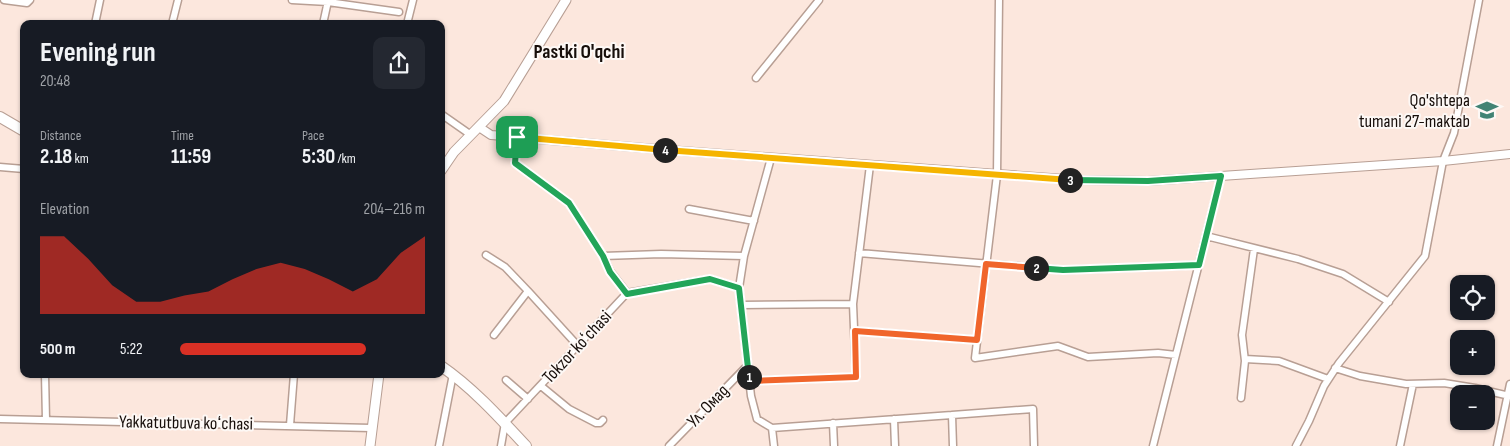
<!DOCTYPE html>
<html lang="en">
<head>
<meta charset="utf-8">
<style>
	:root { --surface:#171b24; --page:#242831; --text:#f1f3f6; --muted:#9ea1a6; --accent:#d93025 }
	body { margin:0; font-family:"Sofia Sans Condensed",sans-serif; background:var(--page); color:var(--text); height:100vh; display:flex; flex-direction:column; font-size:19px; white-space:nowrap }
	* { box-sizing:border-box; margin:0 }
	p { font-size:16px; color:var(--muted) }
	.icon { flex:none; width:28px; height:28px; fill:none; stroke:currentColor; stroke-width:2; stroke-linecap:round; stroke-linejoin:round }
	.map { position:relative; flex:1; overflow:hidden }
	.side { position:absolute; left:20px; top:20px; width:425px; height:358px; display:flex; flex-direction:column; background:var(--surface); border-radius:10px; box-shadow:0 1px 4px #0004 }
	.side>* { flex:none }
	.buttons { position:absolute; left:1450px; top:275px; display:grid; gap:10px }
	.buttons a { display:grid; place-items:center; width:45px; height:45px; border-radius:10px; background:var(--surface); box-shadow:0 1px 4px #0004; font-size:25px }
	.pin { position:absolute; display:grid; place-items:center; width:42px; height:42px; color:#fff; margin:-21px; border-radius:10px; box-shadow:0 2px 8px #0006 }
	.km { position:absolute; width:25px; height:25px; margin:-12px; border-radius:50%; background:#222; color:#fff; font-size:14px; line-height:25px; text-align:center }
	.round { display:grid; place-items:center; flex:none; width:52px; height:52px; border-radius:10px; background:var(--page) }
	.head { display:flex; align-items:center; justify-content:space-between; height:85px; padding:0 20px }
	h1 { font-size:28px; font-weight:700; line-height:38px }
	.metrics { display:grid; grid-template-columns:repeat(3,1fr); gap:8px; height:85px; padding:5px 20px }
	.metrics div { display:grid; align-content:center }
	.metrics b { font-size:21px; font-weight:700 }
	.metrics small { font-size:14px; font-weight:400 }
	.metrics p { font-size:14px }
	.chart { height:140px; padding:10px 20px }
	.chart p { display:flex; justify-content:space-between }
	.chart svg { width:100%; height:90px; margin-top:5px; fill:var(--accent); opacity:.7 }
	ul { padding:0 20px; list-style:none; font-size:16px }
	li { display:grid; grid-template-columns:80px 60px 1fr; align-items:center; height:38px }
	li i { height:12px; border-radius:6px; background:var(--accent) }
	.map>svg:first-child { display:block }
	.lines { fill:none; stroke-linecap:round; stroke-linejoin:round }
	.minor-casing { stroke:#b89f94; stroke-width:9 }
	.tertiary-casing { stroke:#b89f94; stroke-width:10 }
	.secondary-casing { stroke:#b89f94; stroke-width:11 }
	.primary-casing { stroke:#b89f94; stroke-width:12 }
	.minor { stroke:#fff; stroke-width:6 }
	.tertiary { stroke:#fff; stroke-width:8 }
	.secondary { stroke:#fff; stroke-width:9 }
	.primary { stroke:#fff; stroke-width:10 }
	.split-1-casing { stroke:#fff; stroke-width:10 }
	.split-2-casing { stroke:#fff; stroke-width:10 }
	.split-3-casing { stroke:#fff; stroke-width:10 }
	.split-4-casing { stroke:#fff; stroke-width:10 }
	.split-5-casing { stroke:#fff; stroke-width:10 }
	.split-1 { stroke:#22a559; stroke-width:6 }
	.split-2 { stroke:#f0652b; stroke-width:6 }
	.split-3 { stroke:#22a559; stroke-width:6 }
	.split-4 { stroke:#f5b400; stroke-width:6 }
	.split-5 { stroke:#f5b400; stroke-width:6 }
	.labels { text-anchor:middle; dominant-baseline:central; stroke-width:4; stroke-linejoin:round; paint-order:stroke }
	.poi-label { font-size:18px; fill:#170e0a; stroke:#fdf8f5; text-anchor:end }
	.street-label { font-size:18px; fill:#170e0a; stroke:#fdf8f5 }
	.quarter-label { font-size:20px; font-weight:bold; fill:#170e0a; stroke:#fdf8f5 }
</style>
</head>
<body>
<div class="map">
<svg width="1510" height="446" viewBox="0 0 1510 446">
	<rect width="100%" height="100%" fill="#fce7dd"/>
	<g class="lines">
		<!-- minor casing -->
		<g class="minor-casing">
			<path id="minor" d="M4,0L27,3L30,0
				M292,0L328,2L399,12
				M999,0L997,175L975,358L1058,346L1088,357L1158,353L1176,355
				M95,24L100,0
				M172,24L178,0
				M323,24L328,1
				M407,24L413,0
				M756,78L819,0
				M441,114L471,135
				M517,137L515,163L569,203L603,256
				M771,158L744,256L739,288L751,396L757,419L772,428L774,446
				M0,167L24,169
				M689,209L754,221
				M1206,236L1298,259L1343,274L1389,302
				M859,253L1063,270L1199,265
				M486,255L505,267L528,291L494,335
				M528,291L578,346
				M627,293L610,271L603,256L661,254L744,256
				M741,305L853,304L870,165
				M855,331L977,340
				M1245,359L1279,361L1328,379
				M1335,368L1360,376L1406,384L1444,383L1475,388L1510,396
				M45,374L46,420
				M506,380L528,399
				M749,381L856,377L853,304
				M541,386L569,409L596,423H600L603,420
				M1241,398L1245,361L1242,335L1254,249
				M0,419L371,428
				M894,419L895,446
				M833,423L834,446
				M290,425L294,374
				M772,428L952,415
				M439,446L453,374
				M501,446L505,423L627,293L710,279L739,288
				M669,446L748,365
				M953,446L952,415L1033,409L1034,446
				M1153,446L1221,176
				M1296,446L1309,421L1324,386L1339,363L1425,256L1443,161L1454,133L1479,0
				M1400,446L1413,384
				M1497,446L1510,384"/>
		</g>
		<!-- tertiary casing -->
		<g class="tertiary-casing">
			<path id="tertiary" d="M479,127L491,135L668,150L1079,180L1148,181L1443,161L1510,154"/>
		</g>
		<!-- secondary casing -->
		<g class="secondary-casing">
			<path id="secondary" d="M441,171L454,152L504,101L566,0
				M370,446L379,374"/>
		</g>
		<!-- primary casing -->
		<g class="primary-casing">
			<path id="primary" d="M0,117L24,131
				M441,366C473,388 500,418 526,446"/>
		</g>
		<!-- minor -->
		<use href="#minor" class="minor"/>
		<!-- tertiary -->
		<use href="#tertiary" class="tertiary"/>
		<!-- secondary -->
		<use href="#secondary" class="secondary"/>
		<!-- primary -->
		<use href="#primary" class="primary"/>
	</g>
	<g class="lines">
		<!-- split-1 casing -->
		<g class="split-1-casing">
			<path id="split-1" d="M517,137L515,163L569,203L603,256L610,272L627,294L710,279L739,288L749,377"/>
		</g>
		<!-- split-2 casing -->
		<g class="split-2-casing">
			<path id="split-2" d="M749,377V381L856,377L855,331L977,340L986,264L1036,268"/>
		</g>
		<!-- split-3 casing -->
		<g class="split-3-casing">
			<path id="split-3" d="M1036,268L1063,270L1199,265L1221,176L1148,181L1070,180"/>
		</g>
		<!-- split-4 casing -->
		<g class="split-4-casing">
			<path id="split-4" d="M665,150L1070,180"/>
		</g>
		<!-- split-5 casing -->
		<g class="split-5-casing">
			<path id="split-5" d="M517,137L665,150"/>
		</g>
		<!-- split-1 -->
		<use href="#split-1" class="split-1"/>
		<!-- split-2 -->
		<use href="#split-2" class="split-2"/>
		<!-- split-3 -->
		<use href="#split-3" class="split-3"/>
		<!-- split-4 -->
		<use href="#split-4" class="split-4"/>
		<!-- split-5 -->
		<use href="#split-5" class="split-5"/>
	</g>
	<!-- icons -->
	<defs>
		<g id="school-bare" transform="scale(1.725)"><path d="M0-5L7-2L0 1L-7-2ZM-4 1L0 2.5L4 1V4Q0 6-4 4Z" fill="#418374" stroke="#fdf8f5" stroke-width="2.5" paint-order="stroke"/></g>
	</defs>
	<g fill-rule="evenodd">
		<use href="#school-bare" x="1487" y="110"/>
	</g>
	<g class="labels">
		<!-- poi labels -->
		<g class="poi-label">
			<text x="1470" y="100">Qo'shtepa<tspan x="1470" dy="21">tumani 27-maktab</tspan></text>
		</g>
		<!-- street labels -->
		<g class="street-label">
			<text transform="translate(577 347) rotate(-47)">Tokzor koʻchasi</text>
			<text transform="translate(708 406) rotate(-46)">Ул. Омад</text>
			<text transform="translate(186 423) rotate(1)">Yakkatutbuva koʻchasi</text>
		</g>
		<!-- quarter labels -->
		<g class="quarter-label">
			<text x="579" y="52">Pastki O'qchi</text>
		</g>
	</g>
</svg>
<div class="buttons">
<a><svg class="icon" aria-label="locate" viewBox="0 0 24 24"><circle cx="12" cy="12" r="6"/><path d="M12 2v4M12 18v4M2 12h4M18 12h4"/></svg></a>
<a>+</a>
<a>−</a>
</div>
<div class="pin" style="left:517px;top:137px;background:#1e9e55"><svg class="icon" aria-label="arrive" viewBox="0 0 24 24"><path d="M6 21V4h12l-3 4 3 4H6"/></svg></div>
<b class="km" style="left:749px;top:377px">1</b>
<b class="km" style="left:1036px;top:268px">2</b>
<b class="km" style="left:1070px;top:180px">3</b>
<b class="km" style="left:665px;top:150px">4</b>
<section class="side">
<div class="head"><div><h1>Evening run</h1><p>20:48</p></div><a class="round"><svg class="icon" aria-label="share" viewBox="0 0 24 24"><path d="M12 15V3M7 8l5-5 5 5M5 13v7h14v-7"/></svg></a></div>
<div class="metrics">
<div><p>Distance</p><b>2.18<small> km</small></b></div>
<div><p>Time</p><b>11:59</b></div>
<div><p>Pace</p><b>5:30<small> /km</small></b></div>
</div>
<div class="chart"><p><span>Elevation</span>204–216 m</p>
<svg viewBox="0 0 160 44" preserveAspectRatio="none"><path d="M0 44V6L10 6L20 17L30 30L40 38L50 38L60 35L70 33L80 27L90 22L100 19L110 22L120 27L130 33L140 27L150 14L160 6V44z"/></svg>
</div>
<ul>
<li><b>500 m</b>5:22<i style="width:76%"></i></li>
</ul>
</section>
</div>
</body>
</html>
